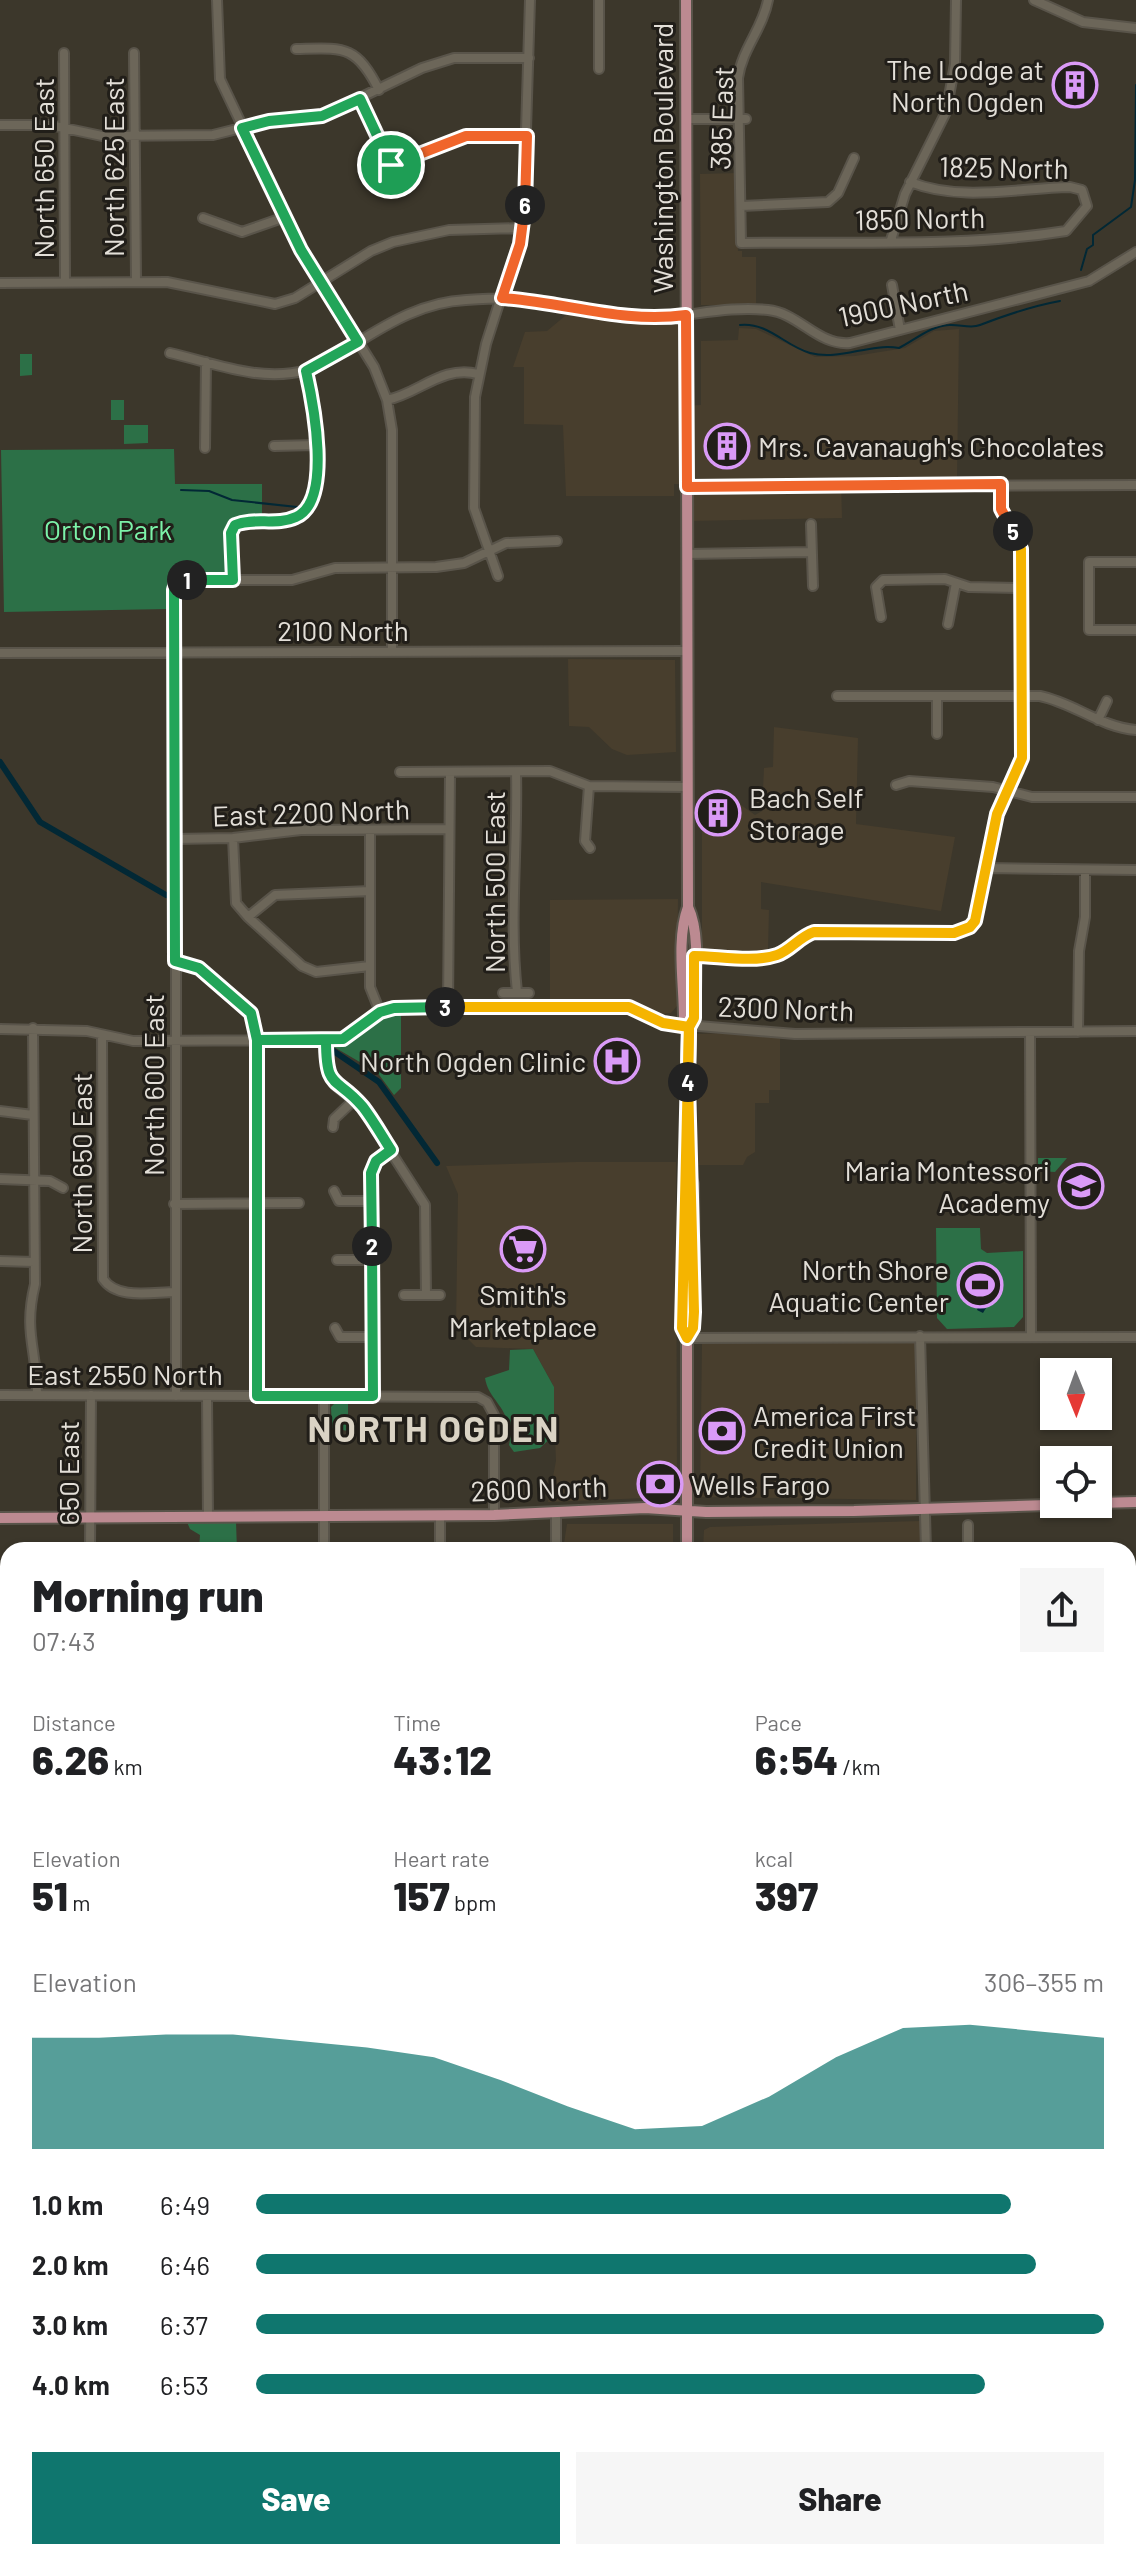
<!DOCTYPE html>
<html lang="en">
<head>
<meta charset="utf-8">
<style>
	:root { --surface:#fff; --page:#f6f6f6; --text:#202124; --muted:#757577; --accent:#0f766e }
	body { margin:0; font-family:Barlow,sans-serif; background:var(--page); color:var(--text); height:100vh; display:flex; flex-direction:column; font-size:30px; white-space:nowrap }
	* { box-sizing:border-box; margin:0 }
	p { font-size:26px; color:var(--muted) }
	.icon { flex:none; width:44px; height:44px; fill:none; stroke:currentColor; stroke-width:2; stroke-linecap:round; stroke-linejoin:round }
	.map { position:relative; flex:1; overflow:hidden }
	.panel { position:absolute; left:0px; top:1542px; width:1136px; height:1018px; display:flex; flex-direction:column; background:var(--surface); border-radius:24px 24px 0 0; box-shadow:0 2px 6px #0004 }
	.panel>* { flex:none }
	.needle { width:52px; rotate:179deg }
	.tools { position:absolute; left:1040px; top:1358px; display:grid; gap:16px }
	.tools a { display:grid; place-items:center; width:72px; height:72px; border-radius:0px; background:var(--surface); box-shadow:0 2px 6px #0004; font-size:40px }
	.pin { position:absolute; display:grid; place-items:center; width:68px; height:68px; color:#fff; margin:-34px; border:4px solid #fff; border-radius:50%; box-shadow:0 2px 8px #0007 }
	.km { position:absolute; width:40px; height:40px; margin:-20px; border-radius:50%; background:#222; color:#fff; font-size:22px; line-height:40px; text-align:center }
	.round { display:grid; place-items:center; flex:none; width:84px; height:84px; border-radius:0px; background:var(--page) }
	.head { display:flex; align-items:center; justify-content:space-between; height:136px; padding:0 32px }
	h1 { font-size:44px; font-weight:800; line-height:60px }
	.metrics { display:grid; grid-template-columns:repeat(3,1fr); gap:12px; height:136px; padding:8px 32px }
	.metrics div { display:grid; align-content:center }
	.metrics b { font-size:40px; font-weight:800 }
	.metrics small { font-size:22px; font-weight:400 }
	.metrics p { font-size:22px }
	.chart { height:224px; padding:16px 32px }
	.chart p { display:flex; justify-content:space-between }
	.chart svg { width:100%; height:144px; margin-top:8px; fill:var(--accent); opacity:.7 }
	.button { display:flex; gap:16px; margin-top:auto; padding:16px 32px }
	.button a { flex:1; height:92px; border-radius:0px; background:var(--accent); color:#fff; font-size:32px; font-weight:800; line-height:92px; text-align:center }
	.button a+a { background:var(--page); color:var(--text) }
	ul { padding:0 32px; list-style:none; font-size:26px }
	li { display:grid; grid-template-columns:128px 96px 1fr; align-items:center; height:60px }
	li i { height:20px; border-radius:10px; background:var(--accent) }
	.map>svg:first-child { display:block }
	.commercial { fill:#483e2d }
	.green { fill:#2c7047 }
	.water { fill:#022835 }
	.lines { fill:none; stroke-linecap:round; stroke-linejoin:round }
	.stream { stroke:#022835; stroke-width:2 }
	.canal { stroke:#022835; stroke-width:6 }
	.minor-casing { stroke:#59544a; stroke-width:12 }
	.major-casing { stroke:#59544a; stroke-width:14 }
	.minor { stroke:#6c6659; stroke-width:8 }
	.major { stroke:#bc8a91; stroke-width:10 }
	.split-1-casing { stroke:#fff; stroke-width:16 }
	.split-2-casing { stroke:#fff; stroke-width:16 }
	.split-3-casing { stroke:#fff; stroke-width:16 }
	.split-4-casing { stroke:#fff; stroke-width:16 }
	.split-5-casing { stroke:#fff; stroke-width:16 }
	.split-6-casing { stroke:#fff; stroke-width:16 }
	.split-7-casing { stroke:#fff; stroke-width:16 }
	.split-1 { stroke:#22a559; stroke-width:10 }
	.split-2 { stroke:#22a559; stroke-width:10 }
	.split-3 { stroke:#22a559; stroke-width:10 }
	.split-4 { stroke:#f5b400; stroke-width:10 }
	.split-5 { stroke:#f5b400; stroke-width:10 }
	.split-6 { stroke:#f0652b; stroke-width:10 }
	.split-7 { stroke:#f0652b; stroke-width:10 }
	.labels { text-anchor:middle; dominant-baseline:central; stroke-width:6; stroke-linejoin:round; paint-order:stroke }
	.poi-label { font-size:28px; fill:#e3dfd8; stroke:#211e19; text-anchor:end }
	.street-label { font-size:28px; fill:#e3dfd8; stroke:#211e19 }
	.park-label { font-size:28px; fill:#7cf3a9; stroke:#211e19 }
	.district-label { font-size:36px; font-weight:bold; letter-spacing:2px; fill:#dad3c4; stroke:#211e19 }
</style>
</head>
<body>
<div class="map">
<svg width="1136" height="2559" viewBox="0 0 1136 2559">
	<rect width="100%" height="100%" fill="#3c372b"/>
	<!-- commercial -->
	<path class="commercial" d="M737,173L738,251H742V257H756V305H701L700,174Z
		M571,311L633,323L678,322L679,406L701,405V341L738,340L739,328L756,329L815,357L855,356L905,348L934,331L959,329L957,480L841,481L842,518L689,521L688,484H674V496H566L563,425L524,424V367H513L525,332L547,331Z
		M568,659L675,660L676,752L627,755L612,749L589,727L569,726Z
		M774,727L858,738L856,824L955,837L941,911L761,882V909L769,910L768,950H702V794L727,795L755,815L762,811L764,768L773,767Z
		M678,899L677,1006L671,1013L661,1014L632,1001H550V900Z
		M733,1033L780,1038V1090H769V1103H755V1152L747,1157L743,1165H698L697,1034Z
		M576,1162H676L677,1488L671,1497L548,1502L556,1461L553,1385L533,1349L476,1347L456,1327L458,1194L446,1166Z
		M916,1342V1500L700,1497L702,1344Z
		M920,1521V1550H703L704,1530L710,1527Z
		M567,1524H673V1550H563Z"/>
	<!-- green -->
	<path class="green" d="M20,354H32V375L20,376Z
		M111,400H124V420H111Z
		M124,425H148V443L124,444Z
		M174,449L175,484H262V517C216,516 227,539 229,575C193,576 167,563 167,609L4,612L1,450Z
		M401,1014V1088L394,1095L377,1072L334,1047C360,1041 374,1014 401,1014Z
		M1038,1158H1067L1055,1172L1038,1171Z
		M936,1228H980L981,1249L987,1253L1023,1251V1317L1014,1327L947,1329L937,1318Z
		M533,1349L554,1387V1435L540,1448L514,1452L509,1445L513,1425L508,1426C506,1406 488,1398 485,1378L509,1370L510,1350Z
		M335,1403H348V1431L332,1428L331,1407Z
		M187,1522H236L237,1550H199L200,1535L190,1529Z
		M1128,2418L1136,2421V2461L1128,2491Z
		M1128,2503L1136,2507V2559H978L982,2552H1128Z"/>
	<!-- water -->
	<path class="water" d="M966,1274L1002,1287L996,1297L986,1293L984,1298L989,1303L983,1313L977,1310L981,1299L962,1294L961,1289H966Z"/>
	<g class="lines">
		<!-- stream -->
		<path class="stream" d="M1081,270L1087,249L1093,245V235L1131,207L1135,180L1136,85
			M740,325C768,322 785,346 810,353C840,361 869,343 899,348C915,340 930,326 949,325C959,324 971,329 980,325C1006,315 1032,306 1060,301
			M181,490L209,491L232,500L297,507"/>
		<!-- canal -->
		<path class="canal" d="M0,762L40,822L166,895
			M332,1050L379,1082L437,1163
			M1128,1797L1136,1798"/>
		<!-- minor casing -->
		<g class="minor-casing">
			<path id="minor" d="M217,0L220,79L301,250L374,367L387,400L392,430V652
				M768,0C763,28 742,49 738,78L741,243C849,241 960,248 1066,231L1087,206L1082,190L1070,187C1017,188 961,202 910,182
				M1034,0L1083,22L1136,28
				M296,49C343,48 356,44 379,90
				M64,53L65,282
				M134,53L136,281
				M599,69V0
				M360,99L391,165L466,136H527
				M686,119H746
				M0,125H50L102,136L213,135L269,121L322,116L422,68L454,58H529
				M741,206L828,202L838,193L854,158
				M203,218L242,232L285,217
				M891,240L905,194L946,112L955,64L956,0
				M0,283L167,282L275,304L295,298L371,251L393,242L449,230L523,228
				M892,285L900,330
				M170,353C214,363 261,383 307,370C324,365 339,353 355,344C390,322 424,302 466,300C499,298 531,297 563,304C588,308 610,317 635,318C680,320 722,305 768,310C799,313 818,346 850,343L1089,281L1136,252
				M387,400C420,393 442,365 478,374
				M274,446L316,445
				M205,448L206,362
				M687,487L1136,485
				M811,524L813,586
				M687,554L812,552
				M1136,562H1089V630H1136
				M498,576L474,508L475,397L486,344L523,228L530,0
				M233,580L231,533L235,525C254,517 277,526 296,517C333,501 312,403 306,371
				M881,617L876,587L883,580L945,579L969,587L1021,588
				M948,624L956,583
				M0,653L687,651
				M837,696H1040C1074,703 1100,727 1136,730
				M1098,720L1107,701
				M937,734V696
				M400,772L550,771L589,786L687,787
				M516,772C518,846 509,919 517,992
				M896,785L909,781L993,787L1032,797H1136
				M589,786L585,841L590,848
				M370,830V987L380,1012
				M233,838L236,903L248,917L302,966L316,972L370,966
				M174,839L233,838L301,830L449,829
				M987,868L1136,870
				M248,917L275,895L370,891
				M694,956C719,956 753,963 777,955C791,950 799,937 814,932L954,933L970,927L975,921L997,814L1019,771L1022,751L1021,549L1017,536L1004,519L1001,484
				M175,961L199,968L255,1020L257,1396
				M503,993H529
				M448,1007L450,773
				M33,1028L35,1284C23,1333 37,1349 37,1395
				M0,1029L87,1031L133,1041L326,1040C355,1038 369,1016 394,1008L629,1007L663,1023L795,1034L1136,1031
				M1030,1032L1031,1336
				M1078,1032L1079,951L1085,917V870
				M102,1035L103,1279C117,1300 152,1292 175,1292
				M326,1040L327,1064L336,1086L362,1107L425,1205L426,1295
				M0,1111L33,1115
				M333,1127L334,1119L354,1100
				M0,1179L50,1181L63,1188
				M334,1191L339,1201H372
				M174,1204L299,1203
				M337,1260H372
				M0,1261L34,1262
				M404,1295H440
				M335,1328L340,1337H373
				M920,1336L926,1550
				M687,1338L1136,1337
				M0,1395L478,1397L487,1402L494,1415V1515
				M176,1396V583L182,580H292L335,568L436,567L464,563L506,543L557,541
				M373,1396L371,1173L376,1161L391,1150
				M207,1397L208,1516
				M556,1513V1550
				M440,1515V1550
				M90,1550L91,1395
				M324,1550V1395
				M968,1550V1525
				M0,1632H8
				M0,1748H8
				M1128,1807H1136
				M0,1863H8
				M0,1979H8
				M1128,2036L1136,2041
				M0,2095H8
				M0,2191L8,2190
				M265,2552V2559
				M350,2552V2559
				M20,2559V2552
				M129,2559V2552
				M685,2559V2552
				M777,2559L781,2552"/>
		</g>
		<!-- major casing -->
		<g class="major-casing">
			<path id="major" d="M686,0L688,907C676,939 684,984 684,1018L689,1027
				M687,1338L693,1328L694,1312L693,1184L688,1171
				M1098,1503L1136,1502
				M0,1518L494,1515L645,1508L706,1512L854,1511L1080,1504
				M687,1550V1338L682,1328L689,1027L694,1018C694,985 702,936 688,907
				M1128,2354L1136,2358
				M567,2552V2559"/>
		</g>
		<!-- minor -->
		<use href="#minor" class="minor"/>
		<!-- major -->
		<use href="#major" class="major"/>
	</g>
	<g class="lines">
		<!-- split-1 casing -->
		<g class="split-1-casing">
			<path id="split-1" d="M187,580H233L231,533L235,525C254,517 277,526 296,517C333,501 313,402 306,371L358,342L301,250L242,128L269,121L322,116L360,99L391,165"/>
		</g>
		<!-- split-2 casing -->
		<g class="split-2-casing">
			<path id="split-2" d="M187,580L176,583L174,590L175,961L199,968L251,1013L257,1040H326C326,1092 336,1075 363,1107C373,1120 382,1136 391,1150L376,1161L371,1173L372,1246"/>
		</g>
		<!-- split-3 casing -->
		<g class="split-3-casing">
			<path id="split-3" d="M372,1246L373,1396H257V1040L343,1039L380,1012L394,1008L445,1007"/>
		</g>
		<!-- split-4 casing -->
		<g class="split-4-casing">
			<path id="split-4" d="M445,1007H629L663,1023L689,1027L682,1328L687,1338L693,1328L694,1312L688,1082"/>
		</g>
		<!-- split-5 casing -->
		<g class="split-5-casing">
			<path id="split-5" d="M688,1082L689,1027L694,1018V956C718,956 753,963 777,955C791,950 799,937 814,932L954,933L970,927L975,921L997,814L1022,758L1021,549L1013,531"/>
		</g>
		<!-- split-6 casing -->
		<g class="split-6-casing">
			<path id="split-6" d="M525,205L520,244L502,298C565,302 623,324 686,315L687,487L1001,484V509L1013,531"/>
		</g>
		<!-- split-7 casing -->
		<g class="split-7-casing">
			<path id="split-7" d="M391,165L466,136H527L525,205"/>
		</g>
		<!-- split-1 -->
		<use href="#split-1" class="split-1"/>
		<!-- split-2 -->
		<use href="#split-2" class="split-2"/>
		<!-- split-3 -->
		<use href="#split-3" class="split-3"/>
		<!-- split-4 -->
		<use href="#split-4" class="split-4"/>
		<!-- split-5 -->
		<use href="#split-5" class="split-5"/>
		<!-- split-6 -->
		<use href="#split-6" class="split-6"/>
		<!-- split-7 -->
		<use href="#split-7" class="split-7"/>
	</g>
	<!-- icons -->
	<defs>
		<g id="building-ring" transform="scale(2.3)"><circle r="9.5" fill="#211e19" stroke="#da9af7" stroke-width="1.5"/><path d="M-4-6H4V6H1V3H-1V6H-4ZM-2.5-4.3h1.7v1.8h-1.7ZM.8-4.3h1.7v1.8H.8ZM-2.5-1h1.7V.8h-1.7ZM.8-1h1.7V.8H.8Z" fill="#da9af7"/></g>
		<g id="hospital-ring" transform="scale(2.3)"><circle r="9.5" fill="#211e19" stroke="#da9af7" stroke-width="1.5"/><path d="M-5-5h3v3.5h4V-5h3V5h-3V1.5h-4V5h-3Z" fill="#da9af7"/></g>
		<g id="school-ring" transform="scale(2.3)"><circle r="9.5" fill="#211e19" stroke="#da9af7" stroke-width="1.5"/><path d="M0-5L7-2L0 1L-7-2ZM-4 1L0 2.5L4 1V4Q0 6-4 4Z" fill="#da9af7"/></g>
		<g id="supermarket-ring" transform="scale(2.3)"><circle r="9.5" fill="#211e19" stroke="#da9af7" stroke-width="1.5"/><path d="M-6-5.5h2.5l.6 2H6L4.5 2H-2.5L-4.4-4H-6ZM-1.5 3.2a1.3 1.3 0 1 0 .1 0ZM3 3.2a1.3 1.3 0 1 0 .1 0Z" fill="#da9af7"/></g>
		<g id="stadium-ring" transform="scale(2.3)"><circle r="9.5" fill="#211e19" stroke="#da9af7" stroke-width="1.5"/><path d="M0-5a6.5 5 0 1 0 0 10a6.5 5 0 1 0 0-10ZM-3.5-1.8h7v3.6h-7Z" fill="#da9af7"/></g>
		<g id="bank-ring" transform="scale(2.3)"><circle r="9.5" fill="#211e19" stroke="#da9af7" stroke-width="1.5"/><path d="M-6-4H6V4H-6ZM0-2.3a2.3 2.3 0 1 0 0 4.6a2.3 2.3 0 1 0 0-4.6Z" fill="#da9af7"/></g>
	</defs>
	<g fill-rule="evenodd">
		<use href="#building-ring" x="1075" y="85"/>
		<use href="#building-ring" x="727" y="446"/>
		<use href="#building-ring" x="718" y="813"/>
		<use href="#hospital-ring" x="617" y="1061"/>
		<use href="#school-ring" x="1081" y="1186"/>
		<use href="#supermarket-ring" x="523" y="1249"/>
		<use href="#stadium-ring" x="980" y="1285"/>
		<use href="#bank-ring" x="722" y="1431"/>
		<use href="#bank-ring" x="660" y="1484"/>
	</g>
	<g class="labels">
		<!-- poi labels -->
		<g class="poi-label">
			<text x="1044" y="69">The Lodge at<tspan x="1044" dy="32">North Ogden</tspan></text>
			<text x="758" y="446" text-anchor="start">Mrs. Cavanaugh's Chocolates</text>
			<text x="749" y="797" text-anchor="start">Bach Self<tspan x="749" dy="32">Storage</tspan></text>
			<text x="586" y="1061">North Ogden Clinic</text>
			<text x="1050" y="1170">Maria Montessori<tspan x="1050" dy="32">Academy</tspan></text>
			<text x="949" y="1269">North Shore<tspan x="949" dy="32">Aquatic Center</tspan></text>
			<text x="523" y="1294" text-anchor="middle">Smith's<tspan x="523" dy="32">Marketplace</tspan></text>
			<text x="753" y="1415" text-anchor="start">America First<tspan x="753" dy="32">Credit Union</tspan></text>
			<text x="691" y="1484" text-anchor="start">Wells Fargo</text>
		</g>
		<!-- street labels -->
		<g class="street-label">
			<text transform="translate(721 118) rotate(-88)">385 East</text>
			<text transform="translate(662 158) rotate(-90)">Washington Boulevard</text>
			<text transform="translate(113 167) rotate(-90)">North 625 East</text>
			<text transform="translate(1004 167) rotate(1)">1825 North</text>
			<text transform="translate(43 168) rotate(-90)">North 650 East</text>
			<text transform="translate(920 218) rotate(-1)">1850 North</text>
			<text transform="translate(903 303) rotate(-12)">1900 North</text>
			<text x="343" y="630">2100 North</text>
			<text transform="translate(311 812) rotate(-2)">East 2200 North</text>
			<text transform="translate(494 882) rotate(-90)">North 500 East</text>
			<text transform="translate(786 1008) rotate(2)">2300 North</text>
			<text transform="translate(153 1085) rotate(-90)">North 600 East</text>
			<text transform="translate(81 1163) rotate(-90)">North 650 East</text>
			<text x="125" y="1374">East 2550 North</text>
			<text transform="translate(68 1473) rotate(-90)">650 East</text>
			<text transform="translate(539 1488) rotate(-2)">2600 North</text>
		</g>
		<!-- park labels -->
		<g class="park-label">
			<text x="108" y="529">Orton Park</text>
		</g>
		<!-- district labels -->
		<g class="district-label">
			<text x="434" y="1427">NORTH OGDEN</text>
		</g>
	</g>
</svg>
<div class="tools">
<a><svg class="needle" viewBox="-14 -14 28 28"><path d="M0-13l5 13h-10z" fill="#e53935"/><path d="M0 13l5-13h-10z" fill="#757577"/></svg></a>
<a><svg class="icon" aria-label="locate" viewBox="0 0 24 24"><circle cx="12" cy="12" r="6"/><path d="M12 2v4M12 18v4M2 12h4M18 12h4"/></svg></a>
</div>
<div class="pin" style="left:391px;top:165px;background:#1e9e55"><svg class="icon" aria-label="arrive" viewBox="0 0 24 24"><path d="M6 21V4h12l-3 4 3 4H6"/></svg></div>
<b class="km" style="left:187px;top:580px">1</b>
<b class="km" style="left:372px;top:1246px">2</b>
<b class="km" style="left:445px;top:1007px">3</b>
<b class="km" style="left:688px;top:1082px">4</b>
<b class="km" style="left:1013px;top:531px">5</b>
<b class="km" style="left:525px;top:205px">6</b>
<section class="panel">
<div class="head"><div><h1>Morning run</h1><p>07:43</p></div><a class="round"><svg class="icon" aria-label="share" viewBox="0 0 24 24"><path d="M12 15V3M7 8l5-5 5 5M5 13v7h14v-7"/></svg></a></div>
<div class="metrics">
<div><p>Distance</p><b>6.26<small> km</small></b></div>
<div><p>Time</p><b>43:12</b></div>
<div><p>Pace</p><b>6:54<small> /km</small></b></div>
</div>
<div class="metrics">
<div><p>Elevation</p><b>51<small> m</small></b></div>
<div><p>Heart rate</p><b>157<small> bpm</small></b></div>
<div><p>kcal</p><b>397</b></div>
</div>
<div class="chart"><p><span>Elevation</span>306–355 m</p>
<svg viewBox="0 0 160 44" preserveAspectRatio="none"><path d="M0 44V10L10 10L20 9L30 9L40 11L50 13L60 16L70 23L80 31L90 38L100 37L110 28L120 16L130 7L140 6L150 8L160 10V44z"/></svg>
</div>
<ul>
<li><b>1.0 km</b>6:49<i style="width:89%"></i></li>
<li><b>2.0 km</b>6:46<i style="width:92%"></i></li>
<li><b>3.0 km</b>6:37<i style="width:100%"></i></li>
<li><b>4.0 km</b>6:53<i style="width:86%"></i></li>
</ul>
<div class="button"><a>Save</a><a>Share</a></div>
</section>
</div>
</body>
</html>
